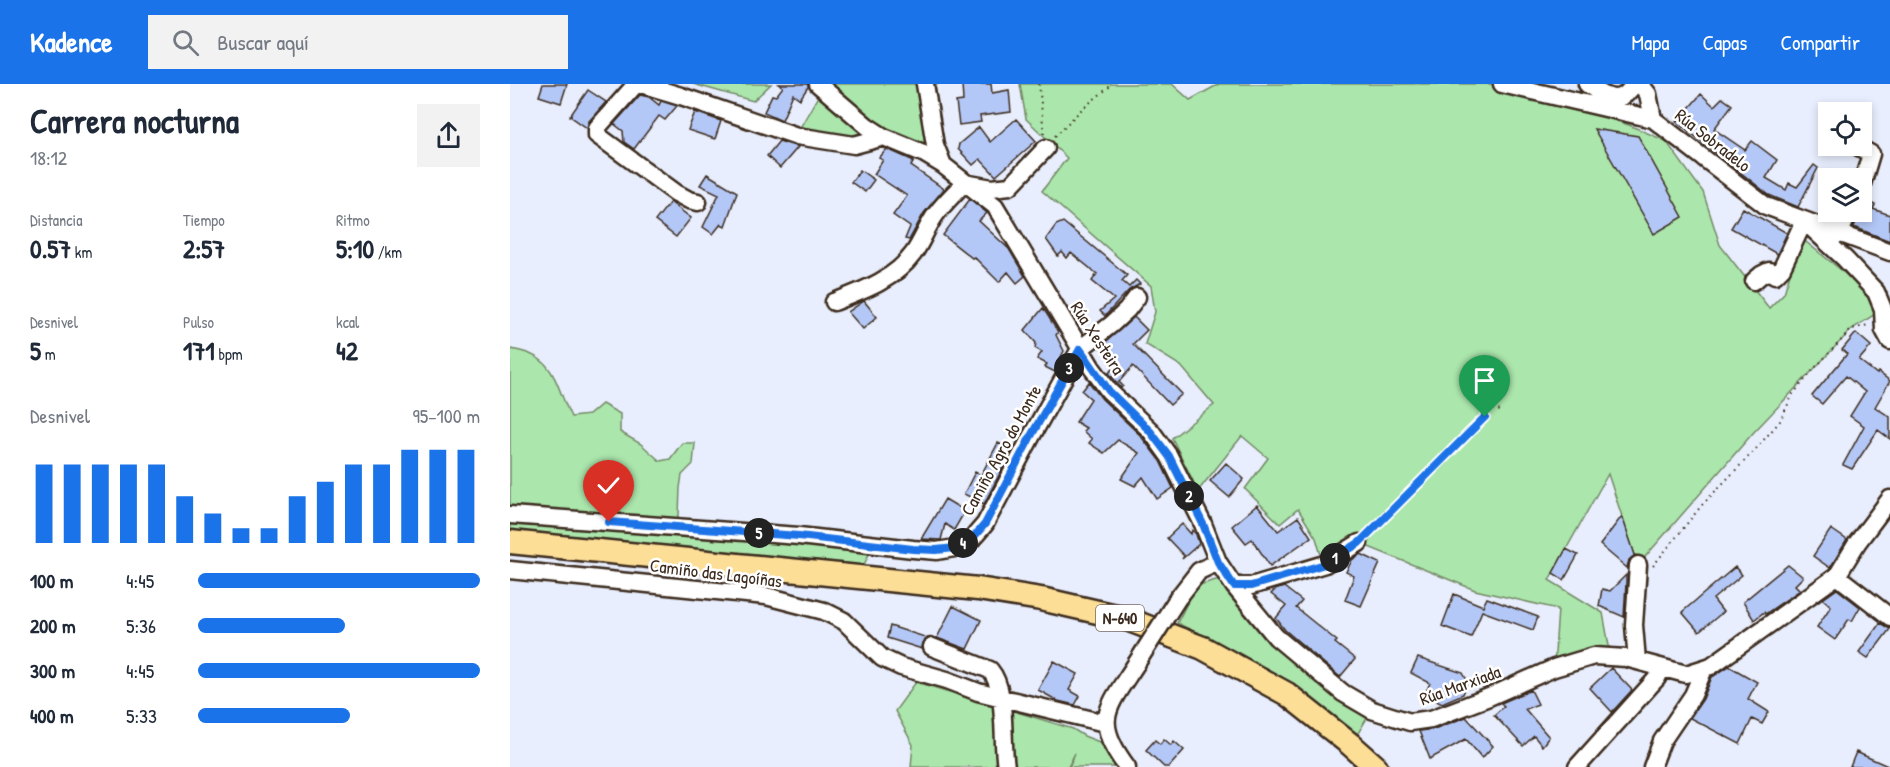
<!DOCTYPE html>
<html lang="es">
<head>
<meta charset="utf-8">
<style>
	:root { --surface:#fff; --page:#f2f2f3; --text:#1f2937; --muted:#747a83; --accent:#1a73e8 }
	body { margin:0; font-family:"Patrick Hand",sans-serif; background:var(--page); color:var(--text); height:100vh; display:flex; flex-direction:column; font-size:22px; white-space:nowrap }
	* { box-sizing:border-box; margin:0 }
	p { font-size:20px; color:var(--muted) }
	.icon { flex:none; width:33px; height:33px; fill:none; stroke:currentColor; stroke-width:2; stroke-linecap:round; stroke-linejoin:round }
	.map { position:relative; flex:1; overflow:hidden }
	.panel { display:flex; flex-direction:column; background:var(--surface); width:510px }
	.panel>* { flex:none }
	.tools { position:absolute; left:1308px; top:18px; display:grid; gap:12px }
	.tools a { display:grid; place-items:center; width:54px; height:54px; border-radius:0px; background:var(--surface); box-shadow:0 3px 9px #0003; font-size:30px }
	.pin { position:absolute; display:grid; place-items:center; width:51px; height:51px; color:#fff; margin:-62px -26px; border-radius:50% 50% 50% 0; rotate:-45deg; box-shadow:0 0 6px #0007 }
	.pin .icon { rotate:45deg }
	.km { position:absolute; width:30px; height:30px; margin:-15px; border-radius:50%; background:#222; color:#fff; font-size:16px; line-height:30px; text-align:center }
	.round { display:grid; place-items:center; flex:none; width:63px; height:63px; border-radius:0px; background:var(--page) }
	.headline { display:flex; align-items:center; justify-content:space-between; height:102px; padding:0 30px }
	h1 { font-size:33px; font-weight:800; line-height:45px }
	.stats { display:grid; grid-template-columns:repeat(3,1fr); gap:9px; height:102px; padding:6px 30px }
	.stats div { display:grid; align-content:center }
	.stats b { font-size:26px; font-weight:800 }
	.stats small { font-size:16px; font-weight:400 }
	.stats p { font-size:16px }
	.chart { height:168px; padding:12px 30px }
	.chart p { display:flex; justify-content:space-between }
	.chart svg { width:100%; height:108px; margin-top:6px; stroke:var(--accent); stroke-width:6 }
	ul { padding:0 30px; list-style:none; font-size:20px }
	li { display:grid; grid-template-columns:96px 72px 1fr; align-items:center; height:45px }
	li i { height:15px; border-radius:8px; background:var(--accent) }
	header { display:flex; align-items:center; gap:36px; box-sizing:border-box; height:84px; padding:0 30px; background:var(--accent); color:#fff }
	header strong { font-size:28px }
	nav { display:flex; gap:33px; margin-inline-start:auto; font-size:21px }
	.search { width:420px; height:54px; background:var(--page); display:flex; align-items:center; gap:15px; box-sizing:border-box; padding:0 21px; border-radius:0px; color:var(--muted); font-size:22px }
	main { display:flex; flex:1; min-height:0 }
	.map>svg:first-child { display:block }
	.green { fill:#abe6ac; stroke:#738865; stroke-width:1.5 }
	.building { fill:#b4c8f7; stroke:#3b2a1e; stroke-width:1.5 }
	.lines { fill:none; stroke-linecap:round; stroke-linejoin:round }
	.minor-casing { stroke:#3b2a1e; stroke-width:21 }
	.highway-casing { stroke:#3b2a1e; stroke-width:27 }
	.path { stroke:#3b2a1e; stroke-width:2; stroke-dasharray:1.5 4.5; stroke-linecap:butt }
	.minor { stroke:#fff; stroke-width:16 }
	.highway { stroke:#fcde96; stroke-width:22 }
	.minor-bridge-casing { stroke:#3b2a1e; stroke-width:21; stroke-linecap:butt }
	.minor-bridge { stroke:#fff; stroke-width:16 }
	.route-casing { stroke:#fff; stroke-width:12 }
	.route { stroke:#1a73e8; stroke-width:8 }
	.labels { text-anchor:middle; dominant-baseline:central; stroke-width:5; stroke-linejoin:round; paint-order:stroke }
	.shield { fill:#fff; stroke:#766a62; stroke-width:1.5 }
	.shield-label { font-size:16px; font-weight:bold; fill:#3b2a1e }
	.street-label { font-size:18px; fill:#3b2a1e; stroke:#fff }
</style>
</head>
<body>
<header>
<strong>Kadence</strong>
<div class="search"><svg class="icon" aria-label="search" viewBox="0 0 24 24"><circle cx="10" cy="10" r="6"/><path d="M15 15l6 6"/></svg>Buscar aquí</div>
<nav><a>Mapa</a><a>Capas</a><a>Compartir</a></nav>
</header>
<main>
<section class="panel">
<div class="headline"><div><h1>Carrera nocturna</h1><p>18:12</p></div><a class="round"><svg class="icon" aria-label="share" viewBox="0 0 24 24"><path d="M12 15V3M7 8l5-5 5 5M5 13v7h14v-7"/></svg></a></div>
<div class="stats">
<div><p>Distancia</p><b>0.57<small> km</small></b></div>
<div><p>Tiempo</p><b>2:57</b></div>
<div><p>Ritmo</p><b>5:10<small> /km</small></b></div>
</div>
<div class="stats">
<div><p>Desnivel</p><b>5<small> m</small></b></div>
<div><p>Pulso</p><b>171<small> bpm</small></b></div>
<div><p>kcal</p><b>42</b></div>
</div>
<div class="chart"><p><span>Desnivel</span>95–100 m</p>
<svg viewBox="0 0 160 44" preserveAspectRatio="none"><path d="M5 44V12M15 44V12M25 44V12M35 44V12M45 44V12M55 44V25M65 44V32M75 44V38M85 44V38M95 44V25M105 44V19M115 44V12M125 44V12M135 44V6M145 44V6M155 44V6"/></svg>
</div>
<ul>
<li><b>100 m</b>4:45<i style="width:100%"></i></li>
<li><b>200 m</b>5:36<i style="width:52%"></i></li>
<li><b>300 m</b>4:45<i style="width:100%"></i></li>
<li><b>400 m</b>5:33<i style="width:54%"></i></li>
</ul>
</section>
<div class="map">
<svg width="1380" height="683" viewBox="0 0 1380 683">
	<rect width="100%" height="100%" fill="#e8eefd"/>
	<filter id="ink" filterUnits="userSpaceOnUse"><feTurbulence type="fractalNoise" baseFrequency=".0167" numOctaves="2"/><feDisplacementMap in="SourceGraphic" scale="12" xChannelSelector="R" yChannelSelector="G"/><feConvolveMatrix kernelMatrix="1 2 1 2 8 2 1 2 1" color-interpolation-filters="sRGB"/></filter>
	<g filter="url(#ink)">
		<!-- green -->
		<path class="green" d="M183,0H261L243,17Z
			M315,0H428L417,9L420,53L409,64L295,53L291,42Z
			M510,0H662L680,16L709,0H992L1119,41L1156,57L1193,108L1210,161L1259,224L1274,209L1291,154L1331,186L1373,225L1342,245L1243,349L1128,481L1098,390L1039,496L1093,529L1101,573L1044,584L1048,525L965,506L849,459L811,471L806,454L788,425L770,440L735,405L758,374L732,352L688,407L662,354L704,321L671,282L635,260L645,228L641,202L532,107L557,74L516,35Z
			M0,265C46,271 44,298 61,333L79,331L92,320L110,330V348L131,360L150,377L160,375L172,359H185L183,380L172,391L170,404L169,431L163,442L363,461L354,481L0,446Z
			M709,495L862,626L847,651L802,615L723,567L667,539L686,502Z
			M406,598L563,645L574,652L592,659L613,683H559L565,669L558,683H401L403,661L385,627Z"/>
		<!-- building -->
		<path class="building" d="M33,0H57L51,19L29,12Z
			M269,0H298V3L290,15L283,10L272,36L254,28L262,11L266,12L273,3Z
			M452,0H481L482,9L499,6L501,28L470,32L471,38L449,41L446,18L453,17Z
			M78,6L96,18L79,37L77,44L60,32Z
			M1191,10L1204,22L1212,14L1222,21L1204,45L1235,66L1242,57L1267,76L1256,94L1276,106L1279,99L1287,103L1304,81L1308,84L1288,123L1259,111L1167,38Z
			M130,11L139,13L149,21L151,17L167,22L155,36L149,32L124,65L114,58L113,47L104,40Z
			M185,28L211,37L205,55L178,46Z
			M506,35L526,57L486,92L470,75L463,81L448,65L449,60L469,43L480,58Z
			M1084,45L1128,52L1173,133L1144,150Z
			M269,57L288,63L270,84L257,72Z
			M377,65L404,77L401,82L434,105L414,129L399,156L395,155L400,143L383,131L397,112L364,90L373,76L369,74Z
			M350,86L364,96L355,108L341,98Z
			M197,90L227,108L215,142L211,140L203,150L193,143L209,110L190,101Z
			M460,115L477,129L469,137L499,165L515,192L507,199L498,188L489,198L464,173L462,174L433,151Z
			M1352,115L1365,121L1363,125L1380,131V157L1344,143L1349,128H1352Z
			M160,118L181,134L166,153L145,137Z
			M1233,124L1277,149L1267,170L1221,144Z
			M553,138L617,191L612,197L619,203L626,196L630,200L619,206L595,232L590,227L604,215L582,197L587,190L561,169L557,174L552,168L548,172L536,155L546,141Z
			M354,217L367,233L353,245L338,228Z
			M533,224L548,248L546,251L554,267L551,273L553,274L545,288L535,283L537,280L527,275L532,268L525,264L526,259L515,246Z
			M624,233L637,246L623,260L672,310L660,321L623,282L609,298L613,302L611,304L599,289L606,280L590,263Z
			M1346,249L1361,262L1349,276L1367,290L1368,288L1380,297L1365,323L1380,333V355L1368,346L1342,385L1333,381L1354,342L1340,332L1355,308L1336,292L1312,320L1302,312L1337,270L1332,266Z
			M579,298L592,315L630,351L650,377L663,404L647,415L633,393L625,402L611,395L629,369L608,356L594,369L579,359L582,355L573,347L576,344L566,338L581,315L572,307Z
			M488,359L502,366L474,420L454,410L465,388L471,391Z
			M716,379L734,395L719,413L700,397Z
			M435,415L455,427L444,446L435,440L431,456L411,455Z
			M747,421L768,447L788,433L801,453L760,482L742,455L736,459L722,442Z
			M1112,432L1125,471L1119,476L1117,484L1090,461Z
			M672,440L681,450L682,446L686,450L689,460L672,475L674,472L657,454Z
			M1321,445L1337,456L1320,484L1303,472Z
			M1056,465L1068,471L1054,496L1043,489Z
			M851,470L870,479L851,522L835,516L844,492L836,488L842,476Z
			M1278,481L1293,493L1285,501L1290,506L1255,530L1254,528L1244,536L1233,518Z
			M1225,483L1232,491L1203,515L1213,528L1189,548L1172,528Z
			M1116,491V499L1114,533L1089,522L1092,505L1100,507Z
			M774,503L792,517L786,524L827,557L825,559L845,575L830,593L775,546L766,534L776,522L761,510L765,506Z
			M1327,505L1350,523L1342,537L1339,535L1325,556L1307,543L1321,522L1313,515Z
			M944,510L973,522L977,514L1028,533L1023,546L972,527L961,553L932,542Z
			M443,522L471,536L457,565L427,554Z
			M1370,539L1380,545L1358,574L1349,568Z
			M380,542L418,554L413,559L412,565L377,554Z
			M908,574L953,589L958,598L953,610L932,619L915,610L920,599L901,589Z
			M544,577L568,590L559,606L570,612L565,621L548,617L528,606Z
			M1219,582L1247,598L1238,615L1259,628L1252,640L1242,635L1230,660L1180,634L1193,615L1202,593Z
			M1101,584L1122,606L1102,628L1080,604Z
			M1021,606L1028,620L1015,625L1039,653L1032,662L1024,652L1013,662L984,631L994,622L991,619Z
			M956,633L983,662L972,674L956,655L920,675L909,647L924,645Z
			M654,655L661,661L664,657L674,666L659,683H654L636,666L645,656L650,660Z
			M1346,668L1380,683H1340Z"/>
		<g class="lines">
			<!-- minor casing -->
			<g class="minor-casing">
				<path id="minor" d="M126,0L87,44V51L166,109L179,116L188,118
					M131,0L171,12L287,52L344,61L374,53
					M308,0L357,42L374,53L413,69L433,81L485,122L582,284L599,307L641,347L659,372L693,440L708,478L724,502H741L815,480L849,459
					M415,0L425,61L433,81
					M992,0L1143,35L1256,122L1380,168
					M1077,0C1086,6 1101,19 1113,12C1119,9 1120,3 1127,0
					M1130,0L1138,10L1143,35
					M1347,62L1361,70L1352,100
					M1329,151L1339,128
					M1244,197L1251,191L1259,187L1265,191L1272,184L1294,137L1335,175L1366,208L1373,225L1374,246L1380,257
					M324,218C352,207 384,196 403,170C412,158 417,142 426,130C434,119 445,109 454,99L482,104L500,102L536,64
					M1380,415L1347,459L1327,492L1380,533
					M0,431L289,452L403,465L427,467L445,464L462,455L475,440L521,353L570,265L602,240L617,226L627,213
					M0,486L256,512L314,527L334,537L372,574L391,583L437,596L468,608L595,639
					M724,502L766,553L833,609L862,626L900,638L921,635L979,613L1044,584L1084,572L1116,574L1176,590L1201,582L1327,492
					M668,514L689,487L708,478
					M422,563L480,586C498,607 491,655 496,683
					M1127,577L1124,541L1128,481
					M617,683C582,636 597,625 626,580
					M1067,683L1147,594L1152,584
					M1142,683L1152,657L1183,611L1194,585"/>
			</g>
			<!-- highway casing -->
			<g class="highway-casing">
				<path id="highway" d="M0,458L468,505L531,515L614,534L693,564L777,610L840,660L866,683"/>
			</g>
			<!-- path -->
			<path class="path" d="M529,0L534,49
				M545,52L572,25L603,0
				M859,448L983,325L991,327
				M1143,482L1192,421L1245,366L1270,337L1283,310L1304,285L1342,245L1358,241"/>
			<!-- minor -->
			<use href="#minor" class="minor"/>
			<!-- highway -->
			<use href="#highway" class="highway"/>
			<!-- minor-bridge casing -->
			<g class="minor-bridge-casing">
				<path id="minor-bridge" d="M626,580L668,514"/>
			</g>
			<!-- minor-bridge -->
			<use href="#minor-bridge" class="minor-bridge"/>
		</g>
	</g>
	<g class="lines" filter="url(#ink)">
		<!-- route casing -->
		<g class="route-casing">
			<path id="route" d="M99,438L289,452L403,465L426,466L445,464L462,455L475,440L521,352L570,265L599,307L640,347L659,372L693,440L708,478L724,502H741L815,480L849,459L975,333"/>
		</g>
		<!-- route -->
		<use href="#route" class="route"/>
	</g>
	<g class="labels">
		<!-- shield labels -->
		<rect class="shield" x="586" y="521" width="48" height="26" rx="4.5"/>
		<g class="shield-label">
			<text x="610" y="534">N-640</text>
		</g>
		<!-- street labels -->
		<g class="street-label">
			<text transform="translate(1203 56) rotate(38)">Rúa Sobradelo</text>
			<text transform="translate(588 254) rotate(57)">Rúa Xesteira</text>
			<text transform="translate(491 366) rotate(-61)">Camiño Agro do Monte</text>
			<text transform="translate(206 489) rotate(7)">Camiño das Lagoíñas</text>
			<text transform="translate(950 601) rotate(-20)">Rúa Marxiada</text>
		</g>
	</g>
</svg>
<div class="tools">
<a><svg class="icon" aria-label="locate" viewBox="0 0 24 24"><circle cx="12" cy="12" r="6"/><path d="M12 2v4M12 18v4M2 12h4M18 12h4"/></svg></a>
<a><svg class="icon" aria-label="layers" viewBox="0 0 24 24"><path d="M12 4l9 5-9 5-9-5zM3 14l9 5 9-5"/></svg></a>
</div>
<div class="pin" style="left:975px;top:333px;background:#1e9e55"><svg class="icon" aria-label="arrive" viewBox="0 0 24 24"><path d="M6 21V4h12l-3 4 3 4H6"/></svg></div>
<div class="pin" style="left:99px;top:438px;background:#d93025"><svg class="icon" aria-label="check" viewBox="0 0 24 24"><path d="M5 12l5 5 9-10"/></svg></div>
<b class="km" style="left:825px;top:474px">1</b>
<b class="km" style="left:679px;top:412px">2</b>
<b class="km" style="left:559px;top:284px">3</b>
<b class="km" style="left:453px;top:459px">4</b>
<b class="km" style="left:249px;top:449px">5</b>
</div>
</main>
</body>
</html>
